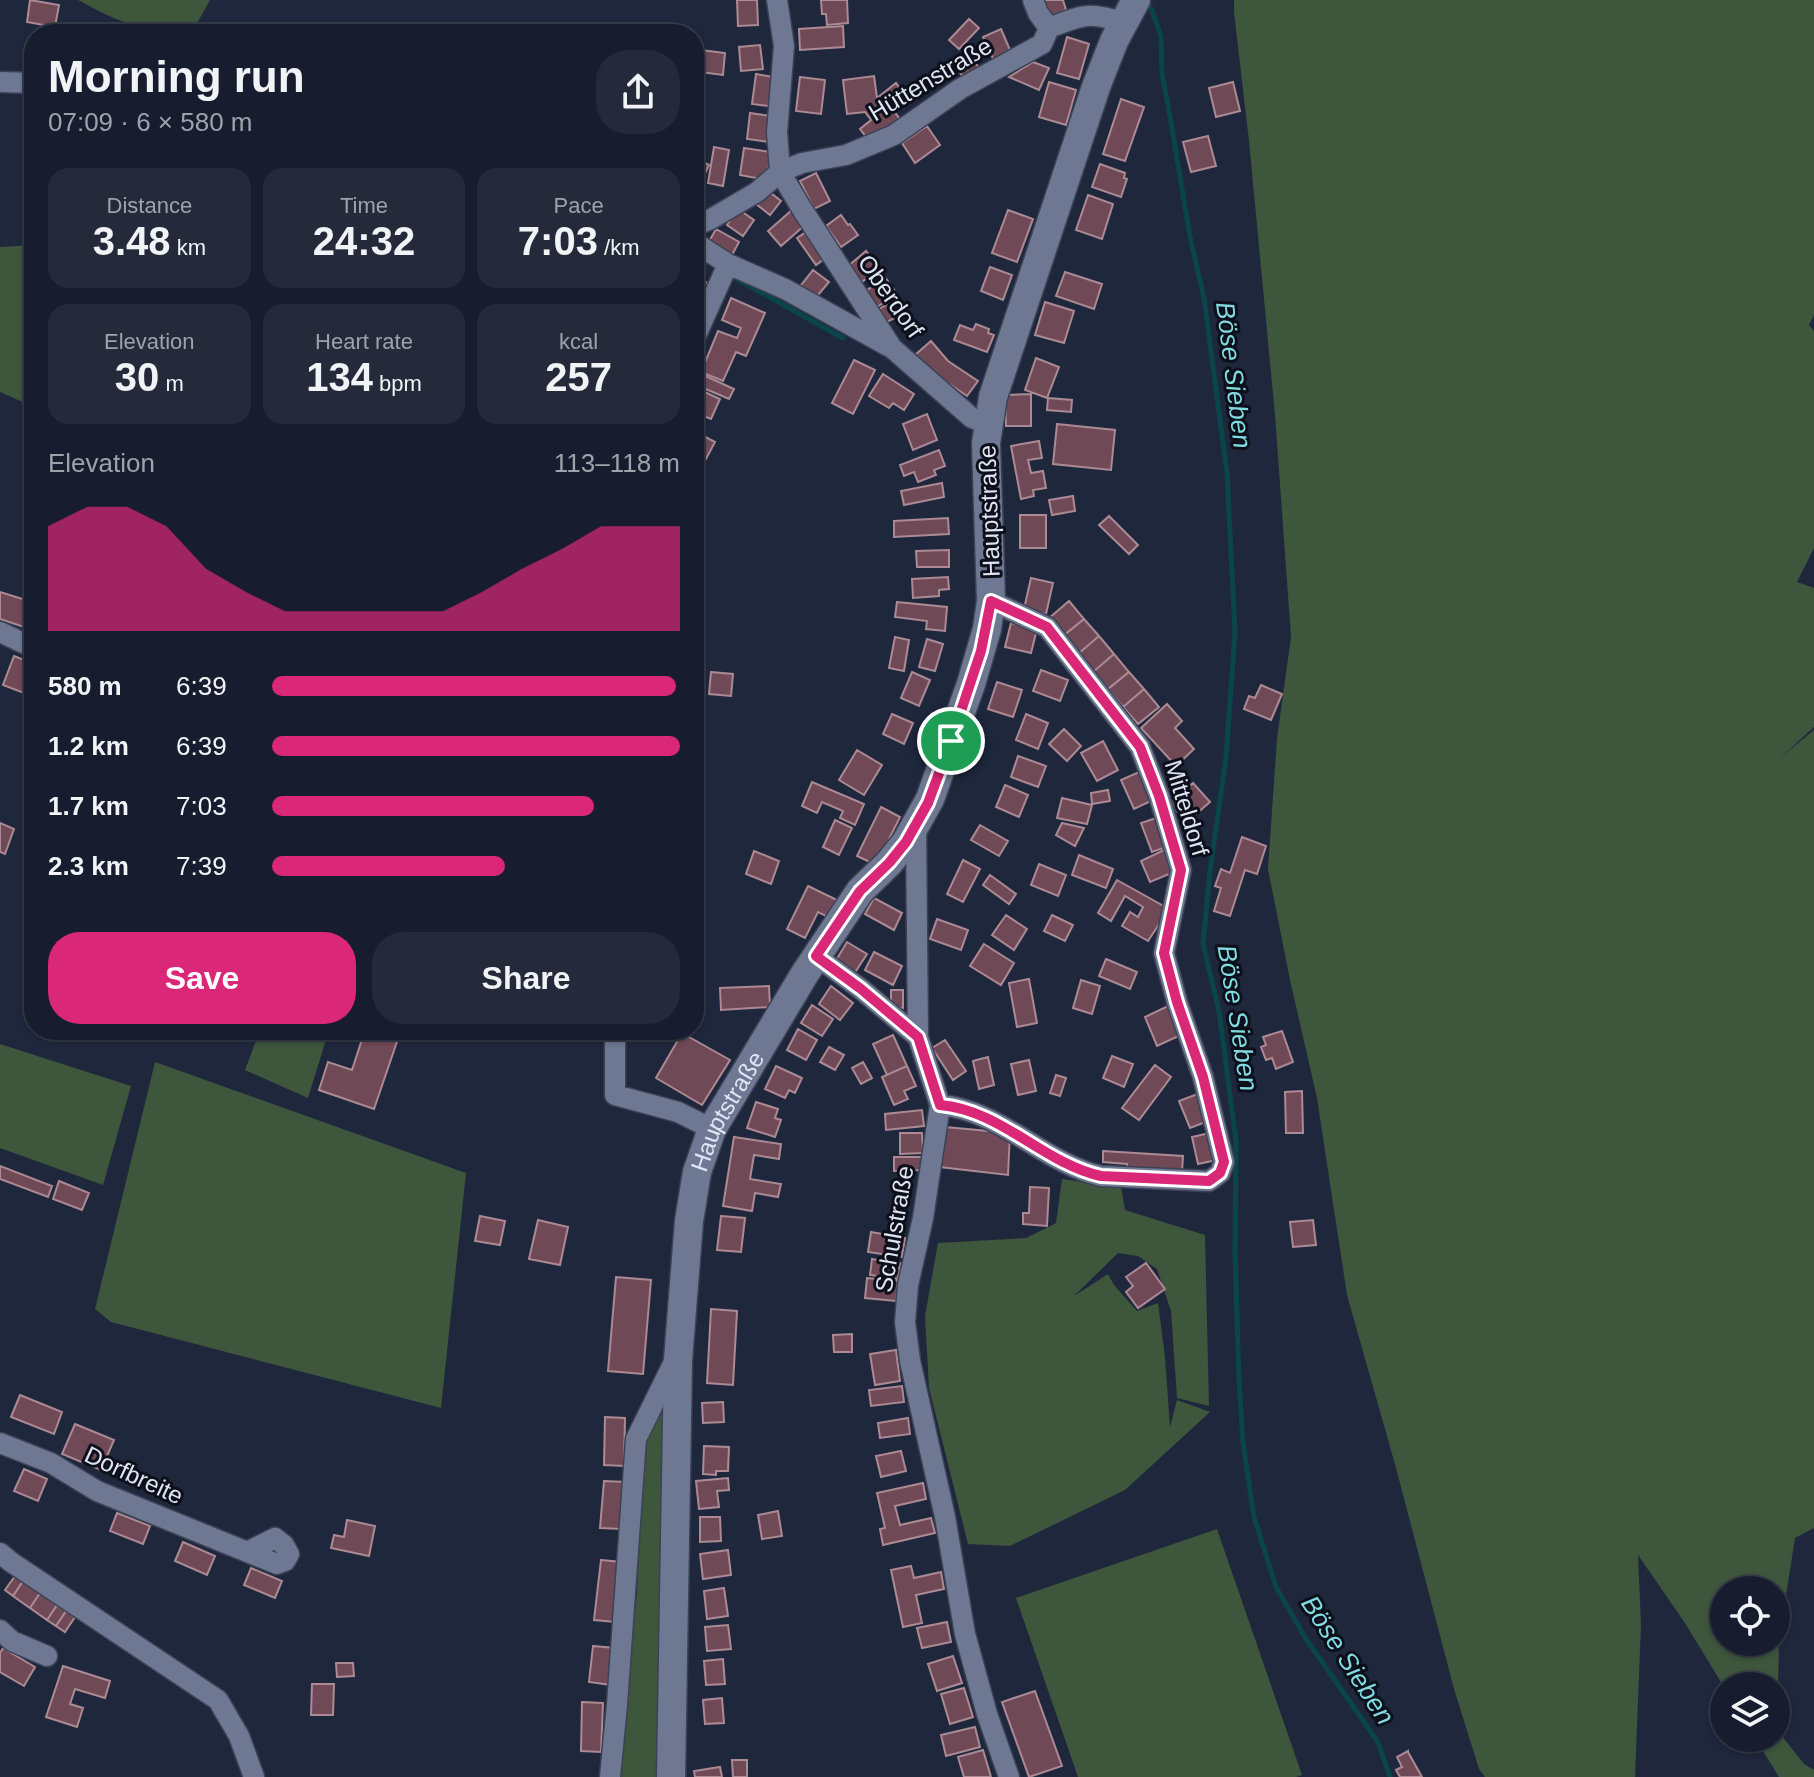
<!DOCTYPE html>
<html lang="en">
<head>
<meta charset="utf-8">
<style>
	:root { --surface:#171d2e; --page:#242a3a; --text:#f1f3f6; --muted:#9ea2aa; --line:#363b4a; --accent:#db2777 }
	body { margin:0; font-family:Arial,sans-serif; background:var(--page); color:var(--text); height:100vh; display:flex; flex-direction:column; font-size:30px; white-space:nowrap }
	* { box-sizing:border-box; margin:0 }
	p { font-size:26px; color:var(--muted) }
	.icon { flex:none; width:44px; height:44px; fill:none; stroke:currentColor; stroke-width:2; stroke-linecap:round; stroke-linejoin:round }
	.map { position:relative; flex:1; overflow:hidden }
	.side { position:absolute; left:24px; top:24px; width:680px; height:1016px; display:flex; flex-direction:column; background:var(--surface); border-radius:32px; box-shadow:0 2px 6px #0004,0 0 0 2px var(--line) }
	.side>* { flex:none }
	.controls { position:absolute; left:1710px; top:1576px; display:grid; gap:16px }
	.controls a { display:grid; place-items:center; width:80px; height:80px; border-radius:50%; background:var(--surface); box-shadow:0 2px 6px #0004,0 0 0 2px var(--line); font-size:40px }
	.pin { position:absolute; display:grid; place-items:center; width:68px; height:68px; color:#fff; margin:-34px; border:4px solid #fff; border-radius:50%; box-shadow:0 2px 8px #0007 }
	.round { display:grid; place-items:center; flex:none; width:84px; height:84px; border-radius:32px; background:var(--page) }
	.headline { display:flex; align-items:center; justify-content:space-between; height:136px; padding:0 24px }
	h1 { font-size:44px; font-weight:700; line-height:60px }
	.figures { display:grid; grid-template-columns:repeat(3,1fr); gap:12px; height:136px; padding:8px 24px }
	.figures div { display:grid; align-content:center; border-radius:20px; background:var(--page); text-align:center }
	.figures b { font-size:40px; font-weight:700 }
	.figures small { font-size:22px; font-weight:400 }
	.figures p { font-size:22px }
	.chart { height:224px; padding:16px 24px }
	.chart p { display:flex; justify-content:space-between }
	.chart svg { width:100%; height:144px; margin-top:8px; fill:var(--accent); opacity:.7 }
	.primary-button { display:flex; gap:16px; margin-top:auto; padding:16px 24px }
	.primary-button a { flex:1; height:92px; border-radius:32px; background:var(--accent); color:#fff; font-size:32px; font-weight:700; line-height:92px; text-align:center }
	.primary-button a+a { background:var(--page); color:var(--text) }
	ul { padding:0 24px; list-style:none; font-size:26px }
	li { display:grid; grid-template-columns:128px 96px 1fr; align-items:center; height:60px }
	li i { height:20px; border-radius:10px; background:var(--accent) }
	.map>svg:first-child { display:block }
	.green { fill:#3d563c; fill-rule:evenodd }
	.lines { fill:none; stroke-linecap:round; stroke-linejoin:round }
	.stream { stroke:#0a454a; stroke-width:5 }
	.building { fill:#704956; stroke:#ab8a94; stroke-width:2 }
	.street-casing { stroke:#3c4255; stroke-width:23 }
	.secondary-casing { stroke:#3c4255; stroke-width:31 }
	.street { stroke:#6e7892; stroke-width:20 }
	.secondary { stroke:#6e7892; stroke-width:28 }
	.route-casing { stroke:#fff; stroke-width:16 }
	.route { stroke:#db2777; stroke-width:10 }
	.labels { text-anchor:middle; dominant-baseline:central; stroke-width:6; stroke-linejoin:round; paint-order:stroke }
	.street-label { font-size:24px; fill:#dfe5f4; stroke:#0d101a }
	.water-label { font-size:26px; font-style:italic; fill:#81dbe2; stroke:#0d101a }
</style>
</head>
<body>
<div class="map">
<svg width="1814" height="1777" viewBox="0 0 1814 1777">
	<rect width="100%" height="100%" fill="#1f273d"/>
	<!-- green -->
	<path class="green" d="M78,0H210L191,34C147,34 116,21 78,0Z
		M1234,0H1814V315L1809,325L1814,331V548L1797,582L1814,588V727L1780,758L1814,730V1528L1795,1538L1779,1640L1777,1730L1804,1764L1814,1770V1777H1779L1755,1738H1776V1686L1724,1687L1685,1623L1638,1555L1641,1625L1635,1777H1485L1479,1769L1454,1689L1396,1468L1347,1295L1317,1098L1290,980L1268,869L1277,738L1291,637L1275,415L1249,141L1234,12ZM1724,1590H1776V1642H1724Z
		M34,245V407L0,392V247Z
		M260,1030H329L308,1098L245,1070Z
		M0,1044L131,1086L103,1185L0,1148Z
		M155,1062L466,1173L441,1408L111,1322L95,1309Z
		M1062,1179L1121,1187L1125,1210L1205,1235L1209,1406L1177,1398L1171,1311L1157,1269L1138,1256L1118,1253L1074,1296L1108,1274L1114,1285L1137,1311L1158,1303L1165,1357L1170,1427L1177,1400L1210,1412L1125,1490L1010,1546L968,1544L929,1388L925,1316L938,1243L1026,1238L1056,1223Z
		M669,1391L658,1777H618L628,1662L637,1594L642,1438Z
		M1217,1529L1302,1775L1296,1777H1078L1016,1598Z"/>
	<g class="lines">
		<!-- stream -->
		<path class="stream" d="M1146,1L1152,10L1161,37L1162,74L1169,110L1190,237L1204,298L1227,473L1235,632L1226,758L1210,871L1203,944L1219,1011L1236,1141L1235,1253L1239,1379L1243,1443L1254,1517L1276,1587L1306,1639L1378,1742L1390,1777
			M694,255L711,264
			M737,279L843,338"/>
	</g>
	<!-- building -->
	<path class="building" d="M30,0L59,5L55,27L27,22Z
		M737,0H757L758,25L738,26Z
		M821,0H847L848,23L827,25L826,14H822Z
		M1043,0H1063L1066,10L1049,17Z
		M969,19L979,28L959,49L949,40Z
		M843,26L844,47L800,50L799,29Z
		M1001,29L1013,57L996,65L983,37Z
		M1067,37L1089,44L1079,79L1057,73Z
		M760,45L763,69L741,71L739,47Z
		M701,50L725,53L723,75L699,72Z
		M965,59L970,66L975,62L981,71L966,81L955,66Z
		M1033,62L1049,68L1039,90L1009,77Z
		M756,74L773,77L769,106L752,104Z
		M874,76L877,98L896,83L904,94L893,102L896,107L893,110L900,119L870,142L860,129L871,120L865,112L847,114L843,80Z
		M800,77L825,80L821,114L796,111Z
		M1049,82L1076,90L1066,125L1039,117Z
		M1233,82L1240,111L1216,117L1209,88Z
		M1121,99L1144,107L1125,161L1103,154Z
		M750,113L772,116L769,142L747,139Z
		M927,126L940,145L915,163L902,143Z
		M1208,136L1216,166L1191,172L1183,142Z
		M714,147L729,150L723,186L708,183Z
		M744,148L771,152L767,180L740,175Z
		M694,157L709,165L701,182L694,179Z
		M1100,164L1125,173L1124,178L1127,179L1121,197L1092,187Z
		M816,173L830,201L814,209L800,181Z
		M767,190L781,201L770,215L756,204Z
		M1088,195L1113,204L1102,239L1076,230Z
		M738,209L754,220L743,236L727,225Z
		M792,210L805,225L781,246L768,231Z
		M1008,210L1033,219L1017,262L992,253Z
		M841,215L848,225L850,224L858,235L841,247L826,226Z
		M716,229L739,242L731,257L708,243Z
		M809,230L827,257L816,265L797,238Z
		M866,251L880,268L862,282L848,266Z
		M990,267L1012,275L1003,300L981,291Z
		M813,270L829,282L813,301L798,289Z
		M1065,272L1102,284L1094,309L1056,296Z
		M694,277L708,283L697,305L694,303Z
		M885,277L897,294L877,307L866,291Z
		M731,298L765,313L746,356L736,352L723,381L701,372L718,331L737,338L741,328L722,320Z
		M895,300L902,314L887,322L879,309Z
		M1045,302L1074,311L1064,343L1035,335Z
		M976,324L989,329L988,333L994,335L987,352L954,340L960,325L973,330Z
		M931,341L948,361L978,381L967,396L938,376L915,355Z
		M1036,358L1059,367L1047,398L1025,390Z
		M854,360L875,370L853,414L832,403Z
		M701,374L734,389L729,399L696,385Z
		M883,374L914,394L904,410L893,403L889,408L869,396Z
		M696,388L720,399L711,419L694,412Z
		M1031,394V426H1006L1005,395Z
		M1048,398L1072,400L1071,412L1047,410Z
		M927,414L937,440L913,450L903,424Z
		M1057,424L1115,430L1111,470L1053,464Z
		M694,431L715,442L706,459L694,453Z
		M1039,441L1042,458L1028,460L1031,473L1043,471L1046,488L1033,490L1034,496L1021,499L1011,446Z
		M939,450L945,466L934,470L936,475L918,482L914,472L904,476L900,465Z
		M942,483L944,497L904,505L901,491Z
		M1073,496L1075,511L1052,515L1049,500Z
		M1020,515H1046V548H1020Z
		M1109,516L1138,545L1129,554L1099,525Z
		M948,518L949,534L894,537V521Z
		M949,550V567H917L916,551Z
		M948,577L949,589L939,590V596L913,598L912,579Z
		M1031,578L1053,583L1046,614L1024,609Z
		M0,592L32,602L24,627L0,619Z
		M1069,601L1084,619L1063,636L1048,619Z
		M897,602L947,607L945,631L926,629L927,621L895,617Z
		M1084,619L1099,636L1078,654L1063,636Z
		M1011,623L1037,629L1031,653L1005,647Z
		M1099,636L1114,654L1093,672L1078,654Z
		M895,637L909,640L904,671L889,668Z
		M927,639L943,644L935,671L919,667Z
		M1114,654L1129,672L1108,689L1093,672Z
		M14,656L34,664V681L29,695L3,685Z
		M1041,670L1068,680L1060,701L1033,691Z
		M711,672L733,674L731,696L709,694Z
		M912,672L930,680L919,706L901,698Z
		M1129,672L1144,689L1123,707L1108,689Z
		M997,682L1022,690L1013,717L988,709Z
		M1261,685L1282,694L1271,720L1244,709L1249,696L1255,698Z
		M1144,689L1159,707L1138,724L1123,707Z
		M1167,704L1182,721L1175,728L1194,749L1176,766L1141,728Z
		M892,714L913,723L904,744L883,734Z
		M1026,714L1048,723L1038,749L1016,740Z
		M1064,729L1081,746L1067,761L1049,744Z
		M1103,741L1118,770L1097,781L1081,753Z
		M857,750L882,765L864,795L839,780Z
		M1018,756L1046,766L1038,787L1011,777Z
		M1139,772L1151,801L1134,809L1121,780Z
		M812,782L864,804L855,825L840,818L843,811L822,802L817,813L802,806Z
		M1193,783L1210,802L1187,822L1170,803Z
		M1005,785L1028,795L1019,817L996,807Z
		M1108,790L1110,801L1092,804L1091,793Z
		M1062,798L1092,805L1087,824L1057,818Z
		M881,807L900,817L876,865L857,856Z
		M1159,817L1169,846L1152,852L1141,823Z
		M835,820L852,828L839,855L823,847Z
		M0,823L14,829L5,854L0,852Z
		M1062,823L1084,828L1075,846L1056,835Z
		M980,825L1008,841L999,856L971,840Z
		M1242,837L1266,846L1257,874L1245,870L1230,916L1214,911L1221,888L1215,886L1221,869L1230,873Z
		M1164,850L1174,872L1150,882L1141,861Z
		M754,851L779,861L771,884L746,874Z
		M1079,855L1113,869L1106,888L1072,875Z
		M963,860L980,869L963,902L947,894Z
		M1039,864L1066,875L1058,896L1031,885Z
		M990,875L1016,894L1009,904L983,885Z
		M1117,880L1169,909L1148,941L1122,926L1130,912L1138,917L1143,907L1125,896L1111,921L1098,913Z
		M808,886L841,902L832,919L818,912L805,938L787,929Z
		M874,898L902,913L894,930L865,914Z
		M1006,915L1027,929L1014,950L992,935Z
		M1052,915L1073,925L1065,941L1044,931Z
		M937,919L968,930L961,950L930,939Z
		M847,942L867,954L854,974L835,962Z
		M984,944L1014,963L1001,985L970,966Z
		M874,952L902,966L893,985L865,970Z
		M1106,959L1137,972L1130,989L1099,976Z
		M1029,979L1037,1023L1017,1027L1009,983Z
		M1081,980L1100,986L1092,1014L1073,1008Z
		M769,986L770,1007L721,1010L720,988Z
		M831,986L853,1003L840,1020L819,1004Z
		M891,990H903V1008H891Z
		M812,1005L833,1019L822,1036L801,1023Z
		M1170,1005L1183,1034L1157,1046L1145,1017Z
		M798,1029L817,1040L806,1060L787,1050Z
		M346,1030H401L374,1109L319,1090L328,1062L352,1070L363,1036Z
		M1282,1031L1293,1062L1276,1069L1272,1058L1266,1060L1261,1047L1266,1045L1263,1037Z
		M682,1033L730,1060L702,1105L656,1078Z
		M893,1035L907,1066L887,1075L873,1044Z
		M945,1040L966,1071L953,1080L932,1048Z
		M829,1047L844,1055L835,1070L820,1062Z
		M1112,1056L1133,1064L1124,1087L1103,1078Z
		M988,1057L994,1085L979,1089L973,1061Z
		M1029,1060L1036,1091L1018,1095L1011,1064Z
		M863,1062L872,1078L861,1084L852,1068Z
		M1155,1065L1171,1077L1139,1120L1122,1108Z
		M776,1066L802,1078L795,1093L789,1090L785,1098L765,1089Z
		M907,1066L916,1086L904,1091L908,1099L894,1105L882,1077Z
		M1056,1075L1066,1078L1060,1096L1050,1093Z
		M1302,1091L1303,1133H1286L1285,1092Z
		M1200,1093L1211,1120L1190,1128L1179,1101Z
		M756,1102L778,1109L775,1118L781,1120L775,1137L747,1128Z
		M922,1110L924,1126L886,1130L885,1114Z
		M945,1127L1010,1133L1008,1175L940,1167Z
		M1214,1132L1221,1159L1198,1164L1192,1137Z
		M900,1133H922L923,1153L900,1154Z
		M734,1137L781,1144L779,1159L754,1155L750,1179L781,1184L778,1197L755,1193L752,1211L723,1206Z
		M1103,1151L1183,1156L1182,1172L1127,1168V1164L1103,1162Z
		M894,1157H924V1170L894,1171Z
		M0,1166L52,1186L48,1197L0,1179Z
		M59,1181L89,1193L82,1210L53,1199Z
		M1030,1187L1049,1188L1047,1226L1023,1224V1213H1029Z
		M480,1216L505,1221L500,1245L475,1241Z
		M721,1216L745,1218L741,1252L717,1250Z
		M538,1220L568,1227L560,1265L529,1259Z
		M1313,1220L1316,1245L1293,1247L1290,1222Z
		M871,1232L905,1238L902,1257L868,1252Z
		M872,1259L900,1263L898,1279L870,1275Z
		M1146,1263L1165,1289L1138,1308L1126,1292L1133,1286L1126,1277Z
		M616,1277L651,1280L643,1374L608,1371Z
		M867,1278L898,1281L896,1301L865,1298Z
		M711,1309L737,1311L733,1385L707,1383Z
		M852,1334V1352H834L833,1335Z
		M896,1350L900,1381L875,1385L870,1354Z
		M902,1386L904,1402L871,1406L869,1390Z
		M20,1395L62,1412L54,1434L11,1417Z
		M723,1402L724,1422L703,1423L702,1403Z
		M605,1417L625,1418L624,1466L604,1465Z
		M908,1418L910,1434L880,1438L878,1423Z
		M75,1424L114,1440L101,1470L62,1454Z
		M704,1446L729,1447L728,1471H716V1475L703,1474Z
		M901,1451L906,1471L881,1477L876,1456Z
		M24,1469L47,1479L38,1501L14,1491Z
		M728,1478L729,1490L717,1491L719,1507L699,1509L696,1481Z
		M604,1481L626,1482L622,1529L600,1528Z
		M923,1483L926,1499L895,1506L900,1525L931,1518L935,1533L883,1545L880,1529L885,1528L877,1493Z
		M778,1511L782,1536L762,1539L758,1515Z
		M117,1513L150,1526L143,1544L110,1531Z
		M700,1517H720L721,1541L700,1542Z
		M347,1520L375,1526L369,1556L331,1548L334,1535L344,1537Z
		M183,1542L215,1556L207,1575L175,1561Z
		M728,1550L731,1575L703,1579L700,1554Z
		M601,1560L622,1562L615,1622L594,1620Z
		M911,1566L914,1578L941,1572L944,1589L916,1595L922,1623L903,1627L891,1570Z
		M251,1568L282,1581L275,1598L244,1585Z
		M15,1576L23,1581L13,1596L5,1590Z
		M23,1581L40,1593L30,1608L13,1596Z
		M724,1588L728,1616L707,1619L704,1591Z
		M40,1593L57,1605L47,1620L30,1608Z
		M57,1605L66,1611L56,1626L47,1620Z
		M66,1611L75,1617L65,1632L56,1626Z
		M947,1622L951,1642L922,1648L917,1628Z
		M728,1625L731,1649L707,1651L705,1627Z
		M593,1646L615,1648L611,1685L589,1682Z
		M3,1648L35,1667L24,1686L0,1672V1653Z
		M953,1656L962,1683L937,1691L928,1664Z
		M723,1659L725,1684L706,1685L704,1661Z
		M336,1663H353L354,1676L337,1677Z
		M63,1666L110,1681L105,1698L75,1689L70,1704L83,1708L77,1727L46,1717Z
		M312,1684H334L333,1715H311Z
		M964,1688L973,1717L950,1724L941,1694Z
		M1035,1691L1062,1766L1029,1777L1002,1702Z
		M722,1698L724,1723L705,1724L703,1700Z
		M582,1702L603,1703L601,1752L581,1751Z
		M975,1727L980,1747L946,1756L941,1735Z
		M983,1750L991,1777H964L958,1757Z
		M1408,1751V1752L1422,1777H1400L1396,1770L1402,1767L1397,1757Z
		M732,1760H747V1777H733Z
		M720,1767L722,1777H695L694,1771Z"/>
	<g class="lines">
		<!-- street casing -->
		<g class="street-casing">
			<path id="street" d="M777,0L784,46L777,132L780,172L802,209L892,348L972,418L988,424
				M1033,0L1038,13L1049,28
				M0,82L34,83
				M694,226L711,219L757,192L780,172L802,163L846,155L894,135L960,89L1042,44L1049,28C1082,15 1090,11 1124,23
				M694,242L728,264L785,289L888,346
				M694,340L728,264
				M0,632L34,648
				M916,826L918,1037L940,1105L923,1218L908,1285L905,1322L910,1361L945,1517L965,1634L987,1714L1009,1777
				M816,956L861,989L918,1037
				M615,1030V1095L678,1112L712,1129
				M940,1105C1001,1110 1043,1163 1101,1176L1209,1181L1220,1173L1224,1162L1203,1077L1177,1002L1164,953L1181,870L1159,796L1140,747L1047,627L991,601
				M0,1443L51,1463L97,1491L277,1564L285,1561L289,1554L284,1545L275,1538L247,1552
				M0,1553L11,1562L218,1700L239,1736L254,1777
				M0,1630L12,1641L47,1656
				M610,1777L617,1705L636,1439L675,1360"/>
		</g>
		<!-- secondary casing -->
		<g class="secondary-casing">
			<g id="secondary">
				<path id="s1" d="M671,1777L678,1360L689,1221L697,1172L712,1129L804,975L860,891L889,863L906,842L930,799L971,684L987,629L991,601L986,443L993,397L1096,87L1114,41L1136,0"/>
			</g>
		</g>
		<!-- street -->
		<use href="#street" class="street"/>
		<!-- secondary -->
		<use href="#secondary" class="secondary"/>
	</g>
	<g class="lines">
		<!-- route casing -->
		<g class="route-casing">
			<path id="route" d="M991,601L1047,627L1140,747L1159,796L1181,870L1164,953L1177,1002L1203,1077L1224,1162L1220,1173L1209,1181L1101,1176C1043,1163 1001,1110 940,1105L918,1037L861,989L816,956L860,891L889,863L906,842L928,803L951,741L981,651Z"/>
		</g>
		<!-- route -->
		<use href="#route" class="route"/>
	</g>
	<g class="labels">
		<!-- street labels -->
		<g class="street-label">
			<text transform="translate(930 79) rotate(-31)">Hüttenstraße</text>
			<text transform="translate(891 296) rotate(55)">Oberdorf</text>
			<text transform="translate(989 511) rotate(-92)">Hauptstraße</text>
			<text transform="translate(1187 808) rotate(73)">Mitteldorf</text>
			<text stroke="none"><textPath href="#s1" startOffset="674">Hauptstraße</textPath></text>
			<text transform="translate(894 1229) rotate(-80)">Schulstraße</text>
			<text transform="translate(134 1475) rotate(25)">Dorfbreite</text>
		</g>
		<!-- water labels -->
		<g class="water-label">
			<text transform="translate(1234 375) rotate(83)">Böse Sieben</text>
			<text transform="translate(1238 1018) rotate(81)">Böse Sieben</text>
			<text transform="translate(1348 1660) rotate(57)">Böse Sieben</text>
		</g>
	</g>
</svg>
<div class="controls">
<a><svg class="icon" aria-label="locate" viewBox="0 0 24 24"><circle cx="12" cy="12" r="6"/><path d="M12 2v4M12 18v4M2 12h4M18 12h4"/></svg></a>
<a><svg class="icon" aria-label="layers" viewBox="0 0 24 24"><path d="M12 4l9 5-9 5-9-5zM3 14l9 5 9-5"/></svg></a>
</div>
<div class="pin" style="left:951px;top:741px;background:#1e9e55"><svg class="icon" aria-label="arrive" viewBox="0 0 24 24"><path d="M6 21V4h12l-3 4 3 4H6"/></svg></div>
<section class="side">
<div class="headline"><div><h1>Morning run</h1><p>07:09 · 6 × 580 m</p></div><a class="round"><svg class="icon" aria-label="share" viewBox="0 0 24 24"><path d="M12 15V3M7 8l5-5 5 5M5 13v7h14v-7"/></svg></a></div>
<div class="figures">
<div><p>Distance</p><b>3.48<small> km</small></b></div>
<div><p>Time</p><b>24:32</b></div>
<div><p>Pace</p><b>7:03<small> /km</small></b></div>
</div>
<div class="figures">
<div><p>Elevation</p><b>30<small> m</small></b></div>
<div><p>Heart rate</p><b>134<small> bpm</small></b></div>
<div><p>kcal</p><b>257</b></div>
</div>
<div class="chart"><p><span>Elevation</span>113–118 m</p>
<svg viewBox="0 0 160 44" preserveAspectRatio="none"><path d="M0 44V12L10 6L20 6L30 12L40 25L50 32L60 38L70 38L80 38L90 38L100 38L110 32L120 25L130 19L140 12L150 12L160 12V44z"/></svg>
</div>
<ul>
<li><b>580 m</b>6:39<i style="width:99%"></i></li>
<li><b>1.2 km</b>6:39<i style="width:100%"></i></li>
<li><b>1.7 km</b>7:03<i style="width:79%"></i></li>
<li><b>2.3 km</b>7:39<i style="width:57%"></i></li>
</ul>
<div class="primary-button"><a>Save</a><a>Share</a></div>
</section>
</div>
</body>
</html>
